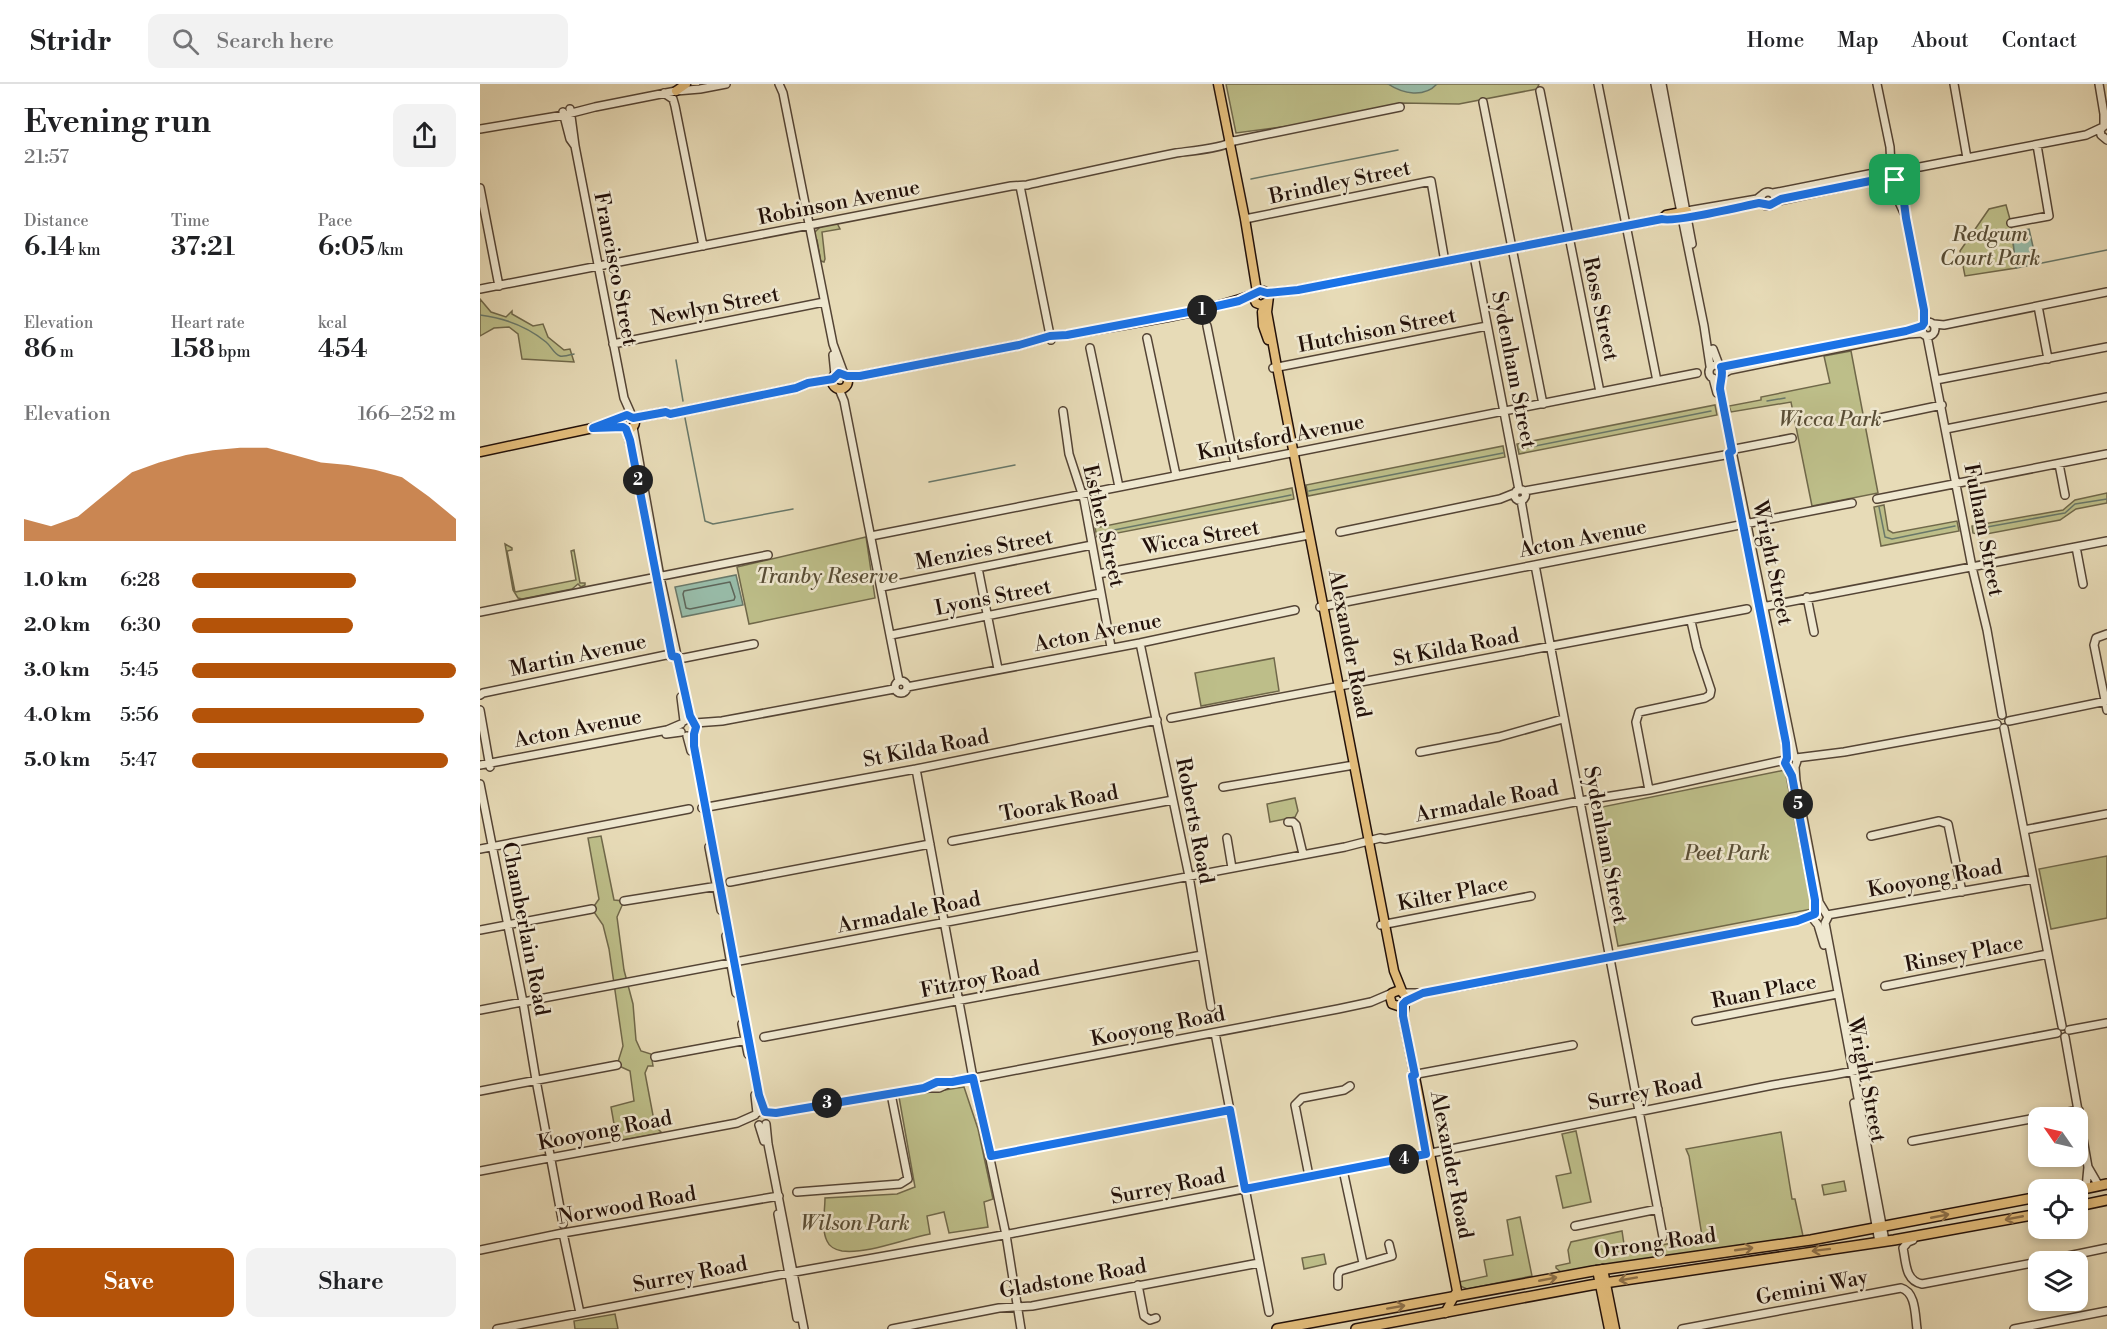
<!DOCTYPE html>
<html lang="en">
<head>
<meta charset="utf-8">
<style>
	:root { --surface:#fff; --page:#f2f2f2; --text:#202124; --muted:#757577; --line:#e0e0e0; --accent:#b45309 }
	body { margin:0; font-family:"Libre Bodoni",serif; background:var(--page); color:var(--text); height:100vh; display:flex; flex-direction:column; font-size:22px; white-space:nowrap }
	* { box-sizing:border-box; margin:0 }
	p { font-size:20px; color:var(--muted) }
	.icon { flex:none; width:33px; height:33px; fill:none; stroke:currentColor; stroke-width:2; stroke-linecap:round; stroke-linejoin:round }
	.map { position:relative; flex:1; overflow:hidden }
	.sheet { display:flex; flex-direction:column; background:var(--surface); width:480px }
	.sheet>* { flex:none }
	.needle { width:39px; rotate:304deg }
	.controls { position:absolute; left:1548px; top:1023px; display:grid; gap:12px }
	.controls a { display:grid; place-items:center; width:60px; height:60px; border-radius:12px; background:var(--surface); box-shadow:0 3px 9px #0003; font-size:30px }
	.pin { position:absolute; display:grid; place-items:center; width:51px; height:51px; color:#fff; margin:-26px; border-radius:12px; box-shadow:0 3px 9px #0006 }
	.km { position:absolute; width:30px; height:30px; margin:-15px; border-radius:50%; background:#222; color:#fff; font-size:16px; line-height:30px; text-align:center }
	.round { display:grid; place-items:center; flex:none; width:63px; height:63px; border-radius:12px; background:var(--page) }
	.headline { display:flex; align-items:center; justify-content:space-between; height:102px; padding:0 24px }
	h1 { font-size:33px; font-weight:600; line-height:45px }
	.metrics { display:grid; grid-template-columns:repeat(3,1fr); gap:9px; height:102px; padding:6px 24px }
	.metrics div { display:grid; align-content:center }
	.metrics b { font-size:26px; font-weight:600 }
	.metrics small { font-size:16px; font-weight:400 }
	.metrics p { font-size:16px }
	.chart { height:168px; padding:12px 24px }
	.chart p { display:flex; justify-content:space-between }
	.chart svg { width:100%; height:108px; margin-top:6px; fill:var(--accent); opacity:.7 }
	.action { display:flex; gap:12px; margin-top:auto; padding:12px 24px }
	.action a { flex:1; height:69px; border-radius:12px; background:var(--accent); color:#fff; font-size:24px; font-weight:600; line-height:69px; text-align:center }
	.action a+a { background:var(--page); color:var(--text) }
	ul { padding:0 24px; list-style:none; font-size:20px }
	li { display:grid; grid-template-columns:96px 72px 1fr; align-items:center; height:45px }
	li i { height:15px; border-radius:8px; background:var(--accent) }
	header { display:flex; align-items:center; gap:36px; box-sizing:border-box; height:84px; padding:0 30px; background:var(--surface); border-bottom:2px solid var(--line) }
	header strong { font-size:28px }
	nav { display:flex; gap:33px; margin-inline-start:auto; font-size:21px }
	.search { width:420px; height:54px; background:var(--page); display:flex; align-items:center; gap:15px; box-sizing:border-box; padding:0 21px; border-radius:12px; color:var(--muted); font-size:22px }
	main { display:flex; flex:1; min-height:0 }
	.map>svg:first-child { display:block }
	.green { fill:#bdbe89; stroke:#70684a; stroke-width:1.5 }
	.water { fill:#98bca9; stroke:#697869; stroke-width:1.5 }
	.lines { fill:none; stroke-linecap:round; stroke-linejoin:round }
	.shore { stroke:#5e665a; stroke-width:1.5 }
	.stream { stroke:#697869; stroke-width:1.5 }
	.minor-casing { stroke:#544435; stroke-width:10 }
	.major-casing { stroke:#23110a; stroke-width:11 }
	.highway-casing { stroke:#23110a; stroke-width:12 }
	.minor { stroke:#efe8d0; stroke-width:7 }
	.major { stroke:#e4be7c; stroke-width:8 }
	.highway { stroke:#e4be7c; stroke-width:9 }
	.oneway { stroke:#8d7049 }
	.route-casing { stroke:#fff; stroke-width:12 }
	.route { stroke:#1a73e8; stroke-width:8 }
	.labels { text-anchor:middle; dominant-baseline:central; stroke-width:5; stroke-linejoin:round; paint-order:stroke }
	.street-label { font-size:21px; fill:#23110a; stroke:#efe8d0 }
	.park-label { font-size:21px; font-style:italic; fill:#594e36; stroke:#efe8d0 }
</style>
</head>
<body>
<header>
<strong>Stridr</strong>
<div class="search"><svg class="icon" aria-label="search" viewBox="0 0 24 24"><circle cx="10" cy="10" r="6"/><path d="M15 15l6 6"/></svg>Search here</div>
<nav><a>Home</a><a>Map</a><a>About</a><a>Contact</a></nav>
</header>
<main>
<section class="sheet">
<div class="headline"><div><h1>Evening run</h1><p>21:57</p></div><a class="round"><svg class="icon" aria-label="share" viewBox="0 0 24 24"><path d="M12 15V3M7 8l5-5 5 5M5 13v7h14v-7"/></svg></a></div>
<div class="metrics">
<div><p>Distance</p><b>6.14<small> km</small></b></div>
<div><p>Time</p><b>37:21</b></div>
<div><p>Pace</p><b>6:05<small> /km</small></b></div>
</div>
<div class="metrics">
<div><p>Elevation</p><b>86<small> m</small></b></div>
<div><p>Heart rate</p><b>158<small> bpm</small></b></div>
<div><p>kcal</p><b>454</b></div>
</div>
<div class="chart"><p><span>Elevation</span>166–252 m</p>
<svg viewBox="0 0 160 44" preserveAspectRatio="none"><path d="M0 44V35L10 38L20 34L30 25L40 16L50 12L60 9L70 7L80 6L90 6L100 9L110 12L120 13L130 15L140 18L150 26L160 35V44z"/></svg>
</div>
<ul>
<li><b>1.0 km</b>6:28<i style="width:62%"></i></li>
<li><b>2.0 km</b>6:30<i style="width:61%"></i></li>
<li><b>3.0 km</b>5:45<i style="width:100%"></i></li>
<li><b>4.0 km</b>5:56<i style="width:88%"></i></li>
<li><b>5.0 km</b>5:47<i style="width:97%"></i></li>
</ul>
<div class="action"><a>Save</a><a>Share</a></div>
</section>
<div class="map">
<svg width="1627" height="1245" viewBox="0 0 1627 1245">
	<rect width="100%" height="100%" fill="#e7dbb7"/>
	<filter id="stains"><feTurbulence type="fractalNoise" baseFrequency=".00333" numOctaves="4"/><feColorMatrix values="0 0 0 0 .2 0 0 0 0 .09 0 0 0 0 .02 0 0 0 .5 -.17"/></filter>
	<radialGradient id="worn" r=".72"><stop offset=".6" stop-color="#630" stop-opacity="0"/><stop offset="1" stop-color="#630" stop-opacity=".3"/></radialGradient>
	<!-- green -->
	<path class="green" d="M746,0H1059L1057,5L979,20L921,19L840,38L756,49Z
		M1526,121L1531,139L1536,184L1485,192L1480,167L1509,125Z
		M357,139L360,145L342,148L345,175L344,178L341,177L339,174L340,173L337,156L335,155V148L340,143Z
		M0,215L11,228L26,233L32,227V230L53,242L63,240L68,253L84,266L90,265L94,278L42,275L38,250L29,243L14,244L0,252Z
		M1371,267L1398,409L1332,422L1311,318L1251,328L1249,322L1281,316V313L1350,299L1344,272Z
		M1235,321L1237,331L1039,370L1037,360Z
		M1023,362L1025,373L828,412L826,401Z
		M812,404L814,415L617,453L615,444Z
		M1627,409V419L1596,425L1580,436L1501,451L1493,449L1492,442L1583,426L1595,416Z
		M1404,421L1408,446L1413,449L1477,437L1479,447L1401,462L1394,423Z
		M386,453L395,514L269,540L257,483Z
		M25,460L32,464V466L27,467L35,508L96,496L91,467L94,466L100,499H105V501L101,503L98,500L92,505L42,515L38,514L33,506Z
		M794,574L799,607L721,622L715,589Z
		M1305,686L1332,825L1138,862L1112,725Z
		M815,714L818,727L815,733L790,738L787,720Z
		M121,752L134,816L144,817L137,833L144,886L153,920L156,956L161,967L171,970L173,982H168L165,989L175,1042L182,1049L137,1057L131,1023L154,1017L150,987L137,981L143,962L129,865L123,841L112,825L119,815L108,754Z
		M1627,772V834L1571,845L1559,785Z
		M484,1003L498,1045L513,1115L504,1118L508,1143L469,1149L464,1128L447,1132L450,1150C424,1155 388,1170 362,1167C355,1166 349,1162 347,1157C341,1145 345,1127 345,1114L417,1110L435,1103L419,1013Z
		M1096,1047L1111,1118L1083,1124L1076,1092L1091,1089L1082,1050Z
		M1301,1048L1312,1115H1315L1323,1152L1082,1189L1076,1184V1182L1090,1179L1088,1166L1091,1158L1142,1147L1144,1160L1178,1162L1222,1152L1209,1072L1206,1065Z
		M1364,1097L1366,1107L1344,1111L1342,1101Z
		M1040,1133L1052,1192L987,1205L980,1202L979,1198L1007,1192L1004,1176L1033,1171L1027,1136Z
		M844,1170L846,1180L824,1185L822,1174Z
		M135,1230L138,1245H95L94,1237Z"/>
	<!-- water -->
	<path class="water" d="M908,0H957C944,14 923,10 908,0Z
		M1549,145L1557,180L1536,184L1532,148Z
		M256,491L263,521L202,533L195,503Z"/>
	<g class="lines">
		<!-- shore -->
		<path class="shore" d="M250,498L255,513L254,516L210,525L206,524L203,510L204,507Z"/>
		<!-- stream -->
		<path class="stream" d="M771,95L918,66
			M1557,180L1627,166
			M0,231C24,234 48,243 66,258C71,262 74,270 80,272C83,273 90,271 94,270
			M196,276L203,317
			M1287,317L1305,314
			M205,334L225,437L233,440L313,425
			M1040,365L1231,327
			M449,398L535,381
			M829,407L1023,369
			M1399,423L1405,453L1412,455L1475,442
			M1496,445L1579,430L1585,429L1595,420L1627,415
			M629,447L811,411"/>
		<!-- minor casing -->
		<g class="minor-casing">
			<path id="minor" d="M299,0L303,9L353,260L364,290
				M1118,0L1177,297
				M1175,0L1224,242L1230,282
				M1182,0L1212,160
				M1397,0L1410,63L1411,83
				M1474,0L1487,74
				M1619,0L1624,30V42
				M1060,7L1120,308
				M184,9L193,15L195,22L223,162
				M1003,18L1063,320
				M90,25L95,62L144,314L152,332
				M83,28L90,55L95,62
				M1624,42L1620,46L1621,51L1627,56
				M0,45L84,31L115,23L196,7L220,5L246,0
				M749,56L754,57L920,23
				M1408 89a8 8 0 1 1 16 0a8 8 0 1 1-16 0Z
				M1422,83H1440L1606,51L1621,44
				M1423,93L1422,103L1426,134L1444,226V239
				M1415,96L1419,118L1424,129
				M540,102L571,256
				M0,104L19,202
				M1281 115a7 7 0 1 1 14 0a7 7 0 1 1-14 0Z
				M1293,109L1409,86
				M1294,118L1410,93
				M1207,127L1277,115L1282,111
				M1208,133L1241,126
				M765,135L951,97L965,178
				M1531,139L1569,132L1557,61
				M994,172L1039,406
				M0,205L531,102L547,101C597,90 646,79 696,69C710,67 744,64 754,57
				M1558,222L1568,275
				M1441 245a7 7 0 1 1 14 0a7 7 0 1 1-14 0Z
				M1454,240L1464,241L1627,208
				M727,242L755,380
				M1429,246L1442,242
				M1447,252L1492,483L1507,546L1522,631
				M667,254L696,391
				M133,260L344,218
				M610,264L639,403
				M1233,265L1239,281
				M353,271L355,291
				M1229 288a7 7 0 1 1 14 0a7 7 0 1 1-14 0Z
				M793,284L1007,242
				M1243,290L1250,286L1428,250L1443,249
				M1241,293L1240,305L1252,367L1314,672
				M1233,294L1237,309
				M1456,296L1627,263
				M359,305L364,317L419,597
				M583,327L589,370L604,416L631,563
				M1400,334L1462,321
				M153,343L180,493L211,636
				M146,345L155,378
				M1466,345L1627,313
				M1579,380L1585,411
				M1034.5 411a5.5 5.5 0 1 1 11 0a5.5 5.5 0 1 1-11 0Z
				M1044,407L1245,371L1255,365L1312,354
				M1397,415L1627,370
				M1041,416L1049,462
				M860,448L1020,415L1035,409
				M391,452L1217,289
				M1596,463L1603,500
				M1271,479L1289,571
				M1055,481L1183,1153
				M498,484L518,585
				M618,490L829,451
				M402,503L612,461
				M1327,513L1334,548
				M840,523L1372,419
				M1282,523L1627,457
				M0,528L288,471
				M1627,550L1616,554L1614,561L1627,626
				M411,551L621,509
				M660,559L709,792L731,923
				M415 603a6 6 0 1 1 12 0a6 6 0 1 1-12 0Z
				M427,603L660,559L815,526
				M0,611L3,609L186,571L204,574L274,560
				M201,613L204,637
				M0,626L10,683
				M691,634L1267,525
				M1529,637L1627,617
				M215,639L242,637L414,605
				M1303,643L1307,673
				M1524,644L1582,942
				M186,650L201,648
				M214,650V662L279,1011L285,1028
				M207,652L211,667
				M940,668L1019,653L1083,635
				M1316,674L1364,668L1517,640
				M0,681L187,646L201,640
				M1315,683L1310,684L1307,682L1305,678L1307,673L1314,672L1317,677L1315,683L1316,697L1339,818L1348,833L1345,839L1405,1157
				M436,685L493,994L526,1151L541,1245
				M0,700L43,918L56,996L83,1140
				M743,703L874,681
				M1169,706L1156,638L1159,628L1225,614L1230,611L1231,606L1217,564L1211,537
				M222,724L436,685L677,636
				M808,738H813L816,741L823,770
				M1544,746L1627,730
				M1391,752L1459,737L1468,740L1482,808
				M747,754L752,784
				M472,757L693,716
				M229,763L241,826
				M0,765L209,725
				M250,798L450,760
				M1334,813V836L1338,841L1344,861
				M144,817L238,802
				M1347,831L1553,795
				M901,841L1051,812
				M0,846L112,825
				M246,852L256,909
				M1405,902L1568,870
				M924,909H943L989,901L1317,837L1335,830
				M0,926L865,763L900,754L905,755L1100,717L1169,706L1305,676
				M1216,937L1357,910
				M262,940L268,970
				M1589,946L1627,939
				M735,949L789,1228
				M284,953L722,871
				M1585,953L1608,1083L1606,1104
				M175,973L267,956
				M932,991L1093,961
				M443,1004C461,996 480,997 500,993L858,925L891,918L912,909
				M0,1007L137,981
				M275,1011L277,1029
				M1374,1019L1399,1158
				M286,1029H296L443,1004H459L472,998
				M286,1040L288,1060L324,1245
				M279,1041L284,1057
				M1432,1057L1599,1026
				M511,1072L750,1026
				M1608,1083L1619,1102
				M863,1086L883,1179
				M0,1087L257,1039L275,1031
				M829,1092L815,1021L822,1014L864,1006L870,1002
				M317,1108L420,1100L428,1095L411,1010
				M298,1130L317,1234
				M1095,1142L1178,1125
				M83,1149L100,1229
				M1433,1156L1428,1158L1423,1164C1426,1178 1425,1197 1442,1200L1558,1178
				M0,1166L83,1149L299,1112
				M1559,1178L1627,1164
				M658,1201L664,1232L670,1236L676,1234
				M858,1202V1191L860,1187L912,1172L909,1160
				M17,1245L309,1189L529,1150L946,1070L1293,1001L1353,991L1577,949
				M412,1245L519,1224L552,1222L779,1179
				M1202,1245L1421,1204C1436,1208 1435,1231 1437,1245
				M1534,1245L1627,1227"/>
		</g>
		<!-- major casing -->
		<g class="major-casing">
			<path id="major" d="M738,0L765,135L777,208
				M196,7L206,0
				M787,209L818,206L1182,135L1186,131L1207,127
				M787,218L781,221L776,219L774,215L776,209L784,207L789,212L787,228L797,283L914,887L922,907
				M782,228L783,242L788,256
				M352 297a8 8 0 1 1 16 0a8 8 0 1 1-16 0Z
				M367,292H380L539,261L570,252L587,251C650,239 715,232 775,210
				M141 338a7 7 0 1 1 14 0a7 7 0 1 1-14 0Z
				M153,334L186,328L190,330L316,304L328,299L353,295
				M0,368L113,344L142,335
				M923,920L918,922L912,920L910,913L912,909L920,906L926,913L923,932L977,1207L965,1229
				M1123,1185L1135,1245
				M1117,1186L1129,1245"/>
		</g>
		<!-- highway casing -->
		<g class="highway-casing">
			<path id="highway" d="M1598,1106L1627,1100
				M1598,1122L1627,1116
				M797,1245L1113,1187L1331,1156L1558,1113
				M876,1245L1111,1201L1414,1156L1558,1130"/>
		</g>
		<!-- minor -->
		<use href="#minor" class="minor"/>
		<!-- major -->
		<use href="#major" class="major"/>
		<!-- highway -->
		<use href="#highway" class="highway"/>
	</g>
	<!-- one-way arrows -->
	<defs><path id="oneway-shaft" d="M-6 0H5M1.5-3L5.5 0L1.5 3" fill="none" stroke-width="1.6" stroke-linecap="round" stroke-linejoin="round" transform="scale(1.5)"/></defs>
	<g class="oneway">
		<use href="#oneway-shaft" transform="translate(1460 1132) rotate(-11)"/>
		<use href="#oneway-shaft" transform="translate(1534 1134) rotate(169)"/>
		<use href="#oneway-shaft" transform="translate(1264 1165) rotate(-8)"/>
		<use href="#oneway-shaft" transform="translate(1341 1166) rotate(173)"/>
		<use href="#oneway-shaft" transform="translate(1068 1195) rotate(-11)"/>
		<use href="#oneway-shaft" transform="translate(1148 1195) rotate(170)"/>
		<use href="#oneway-shaft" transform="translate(916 1223) rotate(-10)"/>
	</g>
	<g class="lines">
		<!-- route casing -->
		<g class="route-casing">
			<path id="route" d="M1410,93L1418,96L1423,93L1422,103L1426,134L1444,226V239L1442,242L1426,247L1241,283C1244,289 1240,298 1240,305L1252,367L1249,369L1306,659L1307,674L1305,679L1312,692L1335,816V830L1317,837L943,909L926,917L923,920V932L935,991L932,992L946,1070L765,1105L750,1026L511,1072L493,994L472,998H457L444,1004L296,1029L285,1028L279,1011L214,662V650L216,643L210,632L197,573L192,572L150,356L146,345L143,343L113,344L147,331L153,334L186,328L190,330L316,304L328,299L353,295L359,289L367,292H380L539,261L570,252L587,251L719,226L759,217L780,207L787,209L818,206L1182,135C1193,139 1263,122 1279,119L1290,121L1301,115Z"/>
		</g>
		<!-- route -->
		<use href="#route" class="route"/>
	</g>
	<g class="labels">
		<!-- street labels -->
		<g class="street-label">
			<text transform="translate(860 99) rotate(-12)">Brindley Street</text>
			<text transform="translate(359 119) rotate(-11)">Robinson Avenue</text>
			<text transform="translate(135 185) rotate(79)">Francisco Street</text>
			<text transform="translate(235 223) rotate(-11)">Newlyn Street</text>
			<text transform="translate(1120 225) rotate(78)">Ross Street</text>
			<text transform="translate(897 247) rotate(-11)">Hutchison Street</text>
			<text transform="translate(1033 286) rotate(79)">Sydenham Street</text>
			<text transform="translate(801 354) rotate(-11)">Knutsford Avenue</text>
			<text transform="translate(623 442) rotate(77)">Esther Street</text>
			<text transform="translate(1503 446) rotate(79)">Fulham Street</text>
			<text transform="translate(721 454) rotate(-10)">Wicca Street</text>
			<text transform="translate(1103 455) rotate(-11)">Acton Avenue</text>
			<text transform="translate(504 466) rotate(-11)">Menzies Street</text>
			<text transform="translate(1292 479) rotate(78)">Wright Street</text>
			<text transform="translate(513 514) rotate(-11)">Lyons Street</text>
			<text transform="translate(618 549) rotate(-11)">Acton Avenue</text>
			<text transform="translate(869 560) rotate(79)">Alexander Road</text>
			<text transform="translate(976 564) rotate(-11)">St Kilda Road</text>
			<text transform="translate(98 572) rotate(-12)">Martin Avenue</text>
			<text transform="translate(98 645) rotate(-11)">Acton Avenue</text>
			<text transform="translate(446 665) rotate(-11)">St Kilda Road</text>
			<text transform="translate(1007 718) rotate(-11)">Armadale Road</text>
			<text transform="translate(579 720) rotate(-11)">Toorak Road</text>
			<text transform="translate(714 737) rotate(79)">Roberts Road</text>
			<text transform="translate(1125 761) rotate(79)">Sydenham Street</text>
			<text transform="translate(1455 795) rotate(-10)">Kooyong Road</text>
			<text transform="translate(973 810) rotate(-11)">Kilter Place</text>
			<text transform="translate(429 829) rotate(-11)">Armadale Road</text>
			<text transform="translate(45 845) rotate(79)">Chamberlain Road</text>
			<text transform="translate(1484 870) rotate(-11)">Rinsey Place</text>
			<text transform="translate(500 896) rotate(-11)">Fitzroy Road</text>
			<text transform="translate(1284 908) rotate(-11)">Ruan Place</text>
			<text transform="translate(678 943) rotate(-11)">Kooyong Road</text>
			<text transform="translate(1386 996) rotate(79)">Wright Street</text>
			<text transform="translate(1165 1009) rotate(-11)">Surrey Road</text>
			<text transform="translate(125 1047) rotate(-11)">Kooyong Road</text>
			<text transform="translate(971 1081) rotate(79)">Alexander Road</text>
			<text transform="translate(688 1103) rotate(-11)">Surrey Road</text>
			<text transform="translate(147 1122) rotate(-10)">Norwood Road</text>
			<text transform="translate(1175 1160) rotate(-8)">Orrong Road</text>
			<text transform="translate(210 1191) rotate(-11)">Surrey Road</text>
			<text transform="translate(593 1195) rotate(-10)">Gladstone Road</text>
			<text transform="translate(1332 1204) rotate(-11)">Gemini Way</text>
		</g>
		<!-- park labels -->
		<g class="park-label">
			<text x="1510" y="151">Redgum<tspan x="1510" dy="24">Court Park</tspan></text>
			<text x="1350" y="336">Wicca Park</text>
			<text x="347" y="493">Tranby Reserve</text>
			<text x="1247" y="770">Peet Park</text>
			<text x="375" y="1140">Wilson Park</text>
		</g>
	</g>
	<rect width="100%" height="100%" filter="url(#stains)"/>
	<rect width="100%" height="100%" fill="url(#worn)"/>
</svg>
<div class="controls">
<a><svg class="needle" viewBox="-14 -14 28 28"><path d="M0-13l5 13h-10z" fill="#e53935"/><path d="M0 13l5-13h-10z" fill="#757577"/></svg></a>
<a><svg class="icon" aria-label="locate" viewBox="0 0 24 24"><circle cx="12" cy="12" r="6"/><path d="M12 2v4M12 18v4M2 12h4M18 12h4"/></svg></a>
<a><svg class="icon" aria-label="layers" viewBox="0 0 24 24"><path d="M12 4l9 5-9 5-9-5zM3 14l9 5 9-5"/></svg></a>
</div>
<div class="pin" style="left:1415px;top:96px;background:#1e9e55"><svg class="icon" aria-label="arrive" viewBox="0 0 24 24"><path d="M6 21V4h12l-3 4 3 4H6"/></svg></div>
<b class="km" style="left:722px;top:226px">1</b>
<b class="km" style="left:158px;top:396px">2</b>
<b class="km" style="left:347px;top:1019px">3</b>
<b class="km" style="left:924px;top:1075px">4</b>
<b class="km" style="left:1318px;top:720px">5</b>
</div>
</main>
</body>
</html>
